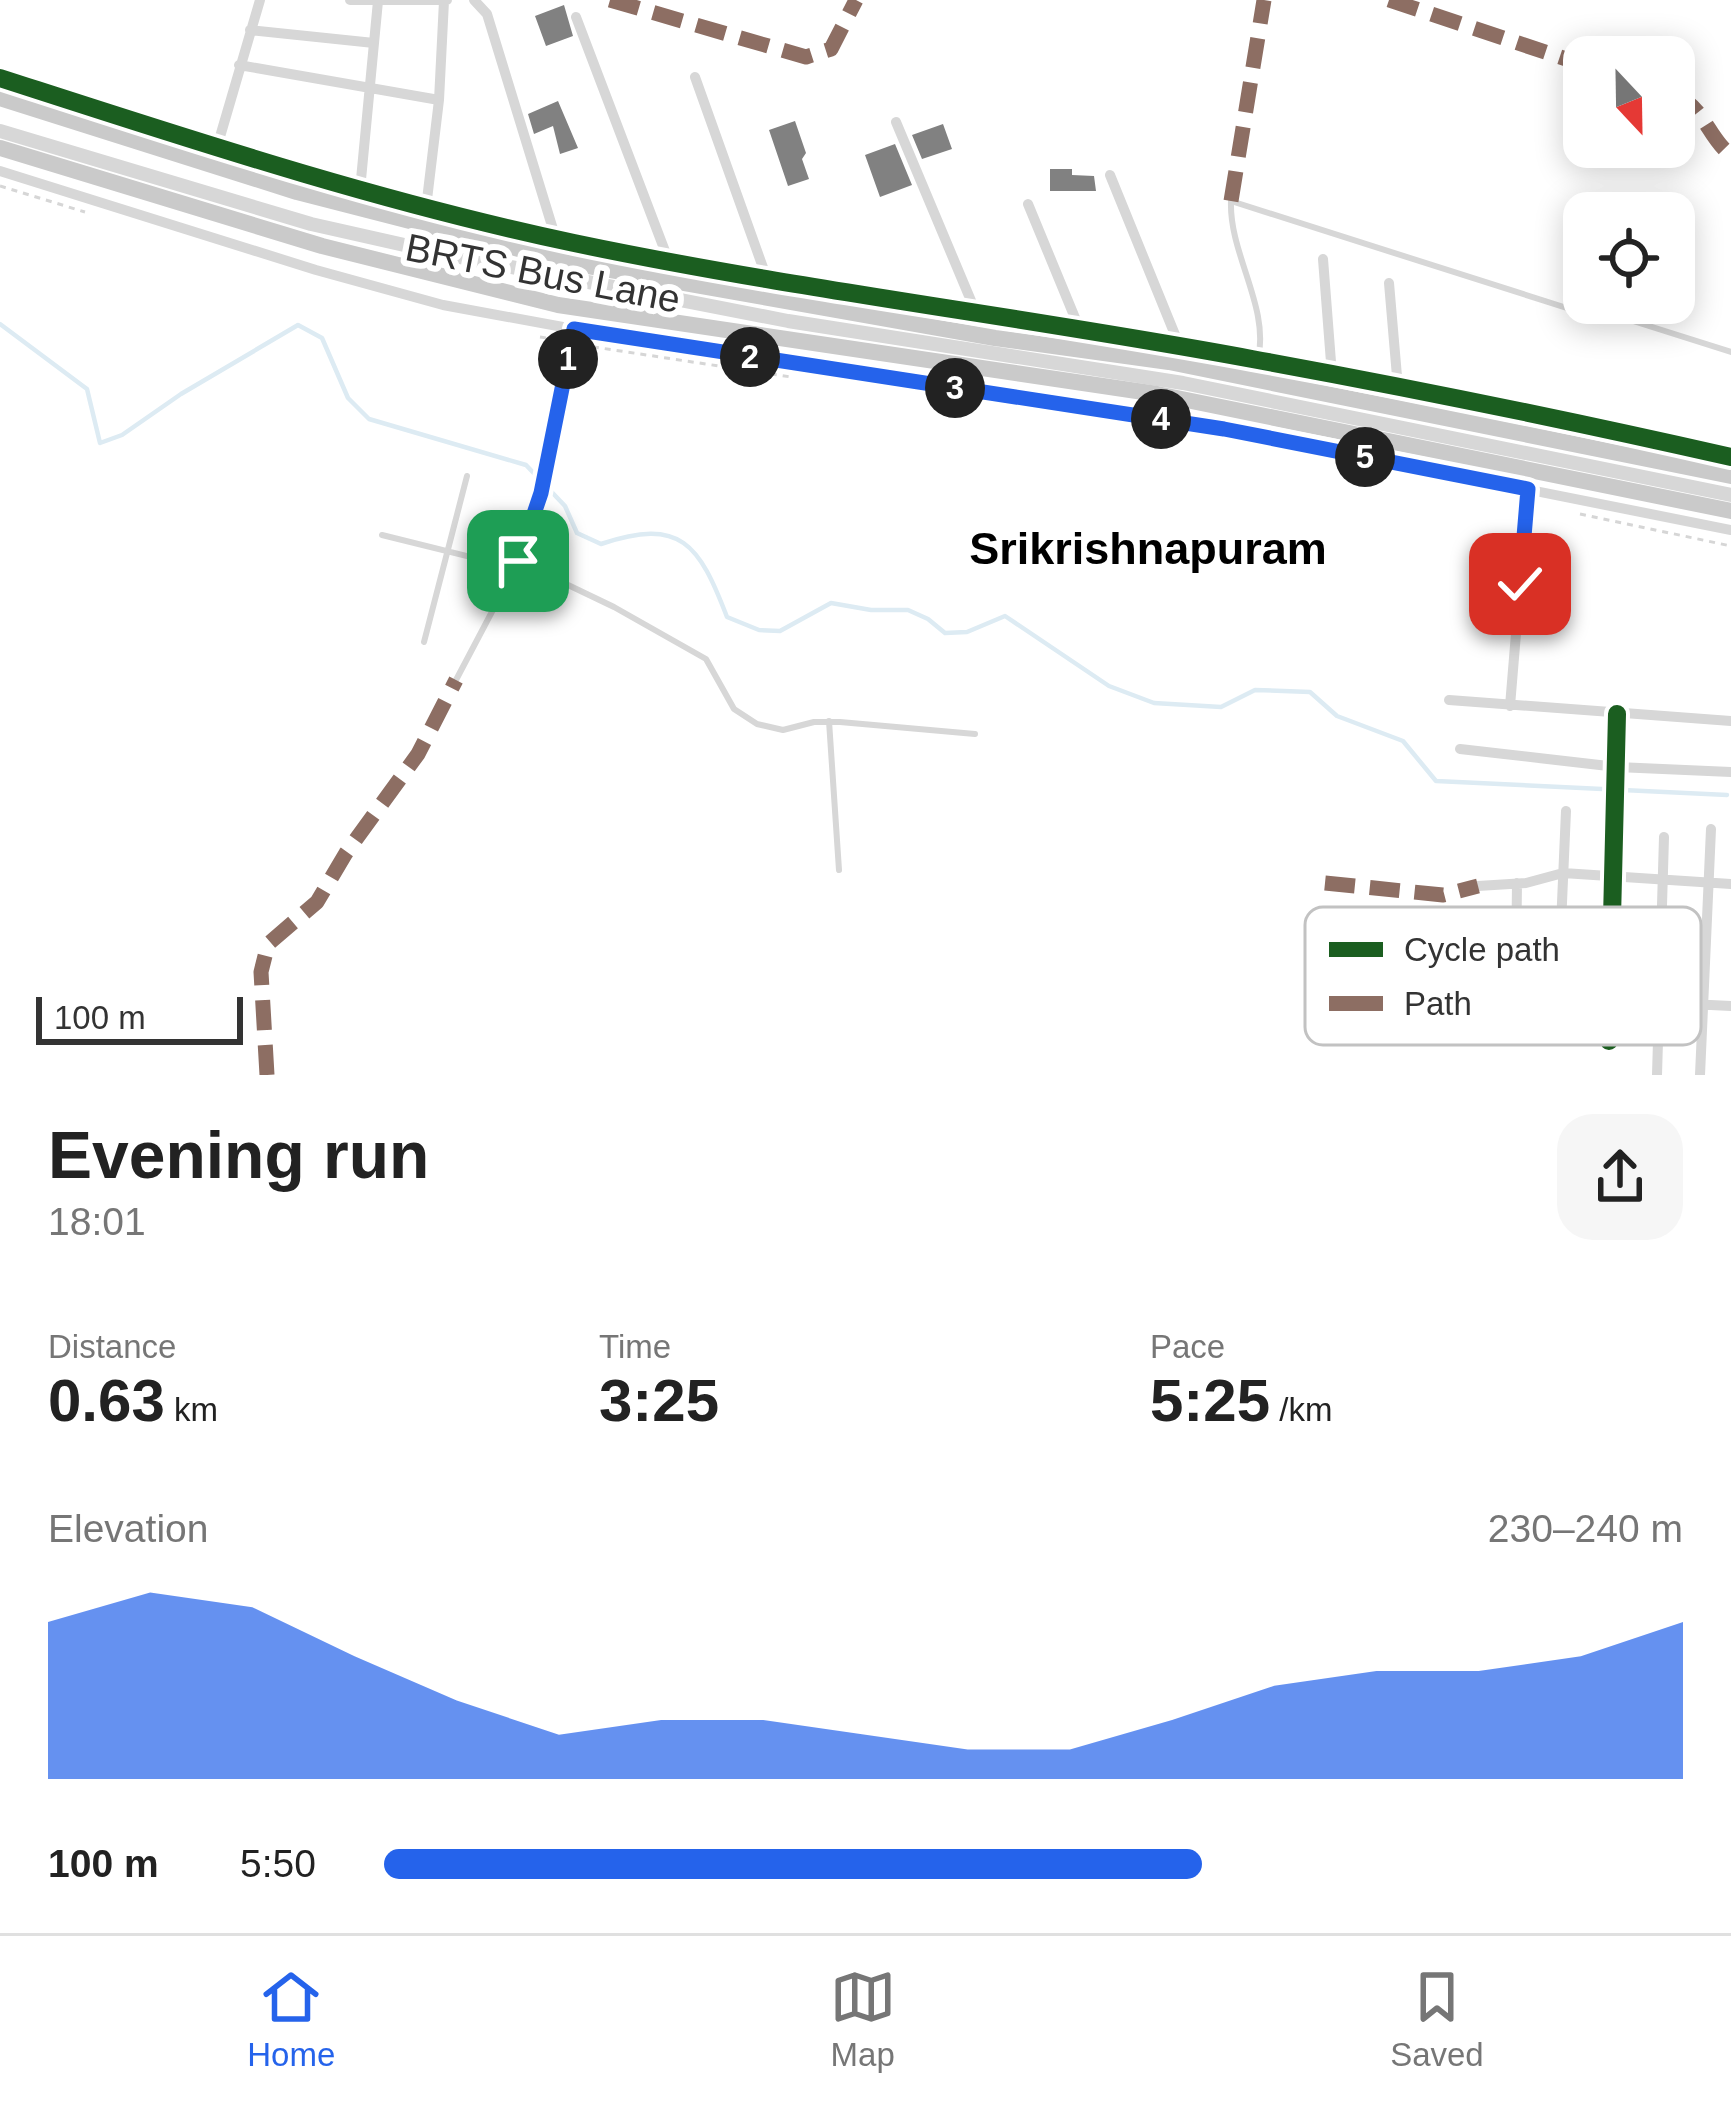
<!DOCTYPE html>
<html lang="en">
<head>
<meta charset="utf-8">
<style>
	:root { --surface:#fff; --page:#f6f6f6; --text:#222; --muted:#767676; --line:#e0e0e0; --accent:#2563eb }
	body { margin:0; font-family:Arial,sans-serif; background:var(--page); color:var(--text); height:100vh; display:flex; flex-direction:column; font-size:45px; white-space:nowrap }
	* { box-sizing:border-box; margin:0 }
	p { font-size:39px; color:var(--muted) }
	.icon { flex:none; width:66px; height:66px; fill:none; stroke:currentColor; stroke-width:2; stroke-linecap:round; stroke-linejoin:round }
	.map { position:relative; height:1075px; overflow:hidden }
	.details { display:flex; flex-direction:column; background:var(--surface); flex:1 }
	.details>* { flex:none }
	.needle { width:78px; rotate:158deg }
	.fabs { position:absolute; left:1563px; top:36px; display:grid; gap:24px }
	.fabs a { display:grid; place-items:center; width:132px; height:132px; border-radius:24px; background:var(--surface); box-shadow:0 6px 30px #0003; font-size:60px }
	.scale { position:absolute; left:36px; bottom:30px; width:207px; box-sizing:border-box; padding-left:12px; border:6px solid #333; border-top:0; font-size:33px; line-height:42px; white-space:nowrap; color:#333; -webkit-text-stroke:9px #fff; paint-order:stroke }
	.pin { position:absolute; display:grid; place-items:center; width:102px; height:102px; color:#fff; margin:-51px; border-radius:24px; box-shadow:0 6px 18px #0006 }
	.km { position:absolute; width:60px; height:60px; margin:-30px; border-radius:50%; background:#222; color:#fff; font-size:33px; line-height:60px; text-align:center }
	.round { display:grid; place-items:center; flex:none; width:126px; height:126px; border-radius:36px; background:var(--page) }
	.head { display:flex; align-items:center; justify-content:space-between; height:204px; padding:0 48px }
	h1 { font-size:66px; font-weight:600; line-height:90px }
	.metrics { display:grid; grid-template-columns:repeat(3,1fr); gap:18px; height:204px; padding:12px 48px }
	.metrics div { display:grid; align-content:center }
	.metrics b { font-size:60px; font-weight:600 }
	.metrics small { font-size:33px; font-weight:400 }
	.metrics p { font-size:33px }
	.chart { height:336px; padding:24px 48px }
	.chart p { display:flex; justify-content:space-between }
	.chart svg { width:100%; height:216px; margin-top:12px; fill:var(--accent); opacity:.7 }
	ul { padding:0 48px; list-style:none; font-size:39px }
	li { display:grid; grid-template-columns:192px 144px 1fr; align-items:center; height:90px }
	li i { height:30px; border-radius:15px; background:var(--accent) }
	.tab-bar { display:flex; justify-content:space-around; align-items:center; height:168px; border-top:3px solid var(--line); background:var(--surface); font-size:33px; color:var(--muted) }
	.tab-bar a { display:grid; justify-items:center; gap:6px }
	.tab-bar .selected { color:var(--accent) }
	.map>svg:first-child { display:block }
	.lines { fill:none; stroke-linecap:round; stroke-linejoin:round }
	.stream { stroke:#ddebf3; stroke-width:4.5 }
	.building { fill:#818181 }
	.path { stroke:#d6d6d6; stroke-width:3; stroke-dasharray:6 6; stroke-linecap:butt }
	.service { stroke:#d7d7d7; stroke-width:6 }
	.minor { stroke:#d7d7d7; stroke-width:10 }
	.tertiary { stroke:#d7d7d7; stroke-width:14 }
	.primary { stroke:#cacaca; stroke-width:16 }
	.quiet { stroke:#8d6e63; stroke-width:15; stroke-dasharray:30 15; stroke-linecap:butt }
	.cycleway-casing { stroke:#fff; stroke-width:26 }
	.cycleway { stroke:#1b5e20; stroke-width:18 }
	.route-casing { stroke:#fff; stroke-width:24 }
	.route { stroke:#2563eb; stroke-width:15 }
	.labels { text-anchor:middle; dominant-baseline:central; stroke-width:12; stroke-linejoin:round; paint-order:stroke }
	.street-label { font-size:39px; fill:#333; stroke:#fff }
	.quarter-label { font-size:45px; font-weight:bold; fill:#000; stroke:#fff }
	.key { fill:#fff; stroke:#c2c2c2; stroke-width:3 }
	.key-label { font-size:33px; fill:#333 }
</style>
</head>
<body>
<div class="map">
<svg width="1731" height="1075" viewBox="0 0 1731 1075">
	<rect width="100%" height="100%" fill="#fff"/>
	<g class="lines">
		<!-- stream -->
		<path class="stream" d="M0,324L87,389L100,443L122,435L181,394L298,325L322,338L348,398L369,419L526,465L565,506L577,533L601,544C681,517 699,544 727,617L759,630L780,631L831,603L871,610H908L928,619L945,633L967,632L1005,616L1109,686L1154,703L1221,707L1255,690L1310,692L1337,716L1403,741L1436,781L1727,795"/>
	</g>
	<!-- building -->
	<path class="building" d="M564,5L573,36L546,46L535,16Z
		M558,101L578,148L560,154L553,126L534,134L528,114Z
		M795,121L806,153L802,159L809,179L788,186L769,130Z
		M943,124L952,149L922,159L912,135Z
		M895,144L912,185L880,197L865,155Z
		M1050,169H1072V175L1094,176L1096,191H1050Z"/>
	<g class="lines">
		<!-- path -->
		<path class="path" d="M0,186L85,212
			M540,337L560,340
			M581,345L791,377
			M1580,514L1731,546"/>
		<!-- service -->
		<path class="service" d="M1258,359C1270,307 1229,254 1231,201L1592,316L1630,320L1731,352
			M382,535L515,568
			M518,561L614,607L706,659L734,709L757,724L783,730L814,722H840L975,734
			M424,642L467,476
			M456,680L515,568L532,524L574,329
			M829,721L839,870"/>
		<!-- minor -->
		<path class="minor" d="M350,0H447
			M474,0L487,14L556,239
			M576,17L668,259
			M250,30L374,43
			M239,65L439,100
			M695,77L766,276
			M0,78C189,139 379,202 574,243C798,290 1027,317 1252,359C1412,388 1572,421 1731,457
			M896,122L977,315
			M217,147L260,0
			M0,171L316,270L443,305L639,341L1224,429L1731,530
			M1110,175L1180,347
			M360,190L378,1
			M1028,204L1080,330
			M426,208L439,100L444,1
			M1323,259L1332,375
			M1389,283L1398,388
			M1449,700L1731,721
			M1510,706L1528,489
			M1460,749L1617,767L1731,772
			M1478,886L1526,883L1563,873L1731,884
			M1516,965L1517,883
			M1559,971L1566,811
			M1610,1000L1731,1006
			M1609,1041L1617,714
			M1657,1075L1664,837
			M1700,1075L1711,829"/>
		<!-- tertiary -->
		<path class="tertiary" d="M0,131L311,224L449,255L788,321L1183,383L1731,495"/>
		<!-- primary -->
		<path class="primary" d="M0,98L297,192L577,264L995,338L1169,362L1731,476
			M0,148L322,246L558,305L1157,394L1731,511"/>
		<!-- quiet -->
		<path class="quiet" d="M610,0L806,57L831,49L856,0
			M1389,0L1584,65
			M1674,95C1704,105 1707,137 1731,155
			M1231,201L1264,0
			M1325,883L1443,895L1478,886
			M267,1075L261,972L268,944L317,902L346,853L418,754L456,680"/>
		<!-- cycleway casing -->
		<g class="cycleway-casing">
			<path id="cycleway" d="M0,78C189,139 379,202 574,243C798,290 1027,317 1252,359C1412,388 1572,421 1731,457
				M1609,1041L1617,714"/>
		</g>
		<!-- cycleway -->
		<use href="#cycleway" class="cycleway"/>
	</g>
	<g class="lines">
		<!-- route casing -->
		<g class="route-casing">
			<path id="route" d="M518,561L541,493L574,329L1224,429L1528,489L1520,584"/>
		</g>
		<!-- route -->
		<use href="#route" class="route"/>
	</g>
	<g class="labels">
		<!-- street labels -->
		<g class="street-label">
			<text transform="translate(543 273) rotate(11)">BRTS Bus Lane</text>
		</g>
		<!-- quarter labels -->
		<g class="quarter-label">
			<text x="1148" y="548">Srikrishnapuram</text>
		</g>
	</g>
	<!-- legend -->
	<rect x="1305" y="907" width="396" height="138" rx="18" class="key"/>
	<rect x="1329" y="942" width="54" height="15" fill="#1b5e20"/>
	<rect x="1329" y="996" width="54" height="15" fill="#8d6e63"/>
	<g class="key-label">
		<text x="1404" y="961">Cycle path</text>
		<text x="1404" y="1015">Path</text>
	</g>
</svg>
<div class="fabs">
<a><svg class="needle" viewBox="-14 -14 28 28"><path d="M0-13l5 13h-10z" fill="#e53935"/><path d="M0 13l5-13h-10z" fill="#767676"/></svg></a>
<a><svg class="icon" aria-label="locate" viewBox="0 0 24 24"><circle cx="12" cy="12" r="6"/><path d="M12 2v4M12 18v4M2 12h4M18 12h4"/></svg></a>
</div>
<div class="scale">100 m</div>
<div class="pin" style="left:518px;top:561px;background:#1e9e55"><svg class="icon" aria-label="arrive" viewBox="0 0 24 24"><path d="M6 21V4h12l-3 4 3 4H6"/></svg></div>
<div class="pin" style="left:1520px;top:584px;background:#d93025"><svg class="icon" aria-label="check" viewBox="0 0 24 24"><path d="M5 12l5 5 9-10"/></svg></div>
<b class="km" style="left:568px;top:359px">1</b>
<b class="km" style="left:750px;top:357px">2</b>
<b class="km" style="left:955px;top:388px">3</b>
<b class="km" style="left:1161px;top:419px">4</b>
<b class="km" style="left:1365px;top:457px">5</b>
</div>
<section class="details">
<div class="head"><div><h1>Evening run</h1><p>18:01</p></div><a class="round"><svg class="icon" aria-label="share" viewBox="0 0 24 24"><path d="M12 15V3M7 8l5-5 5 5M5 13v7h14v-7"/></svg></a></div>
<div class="metrics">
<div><p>Distance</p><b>0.63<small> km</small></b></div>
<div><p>Time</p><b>3:25</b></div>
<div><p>Pace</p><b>5:25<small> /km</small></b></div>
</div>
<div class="chart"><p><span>Elevation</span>230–240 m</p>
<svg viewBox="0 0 160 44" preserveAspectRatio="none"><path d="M0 44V12L10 6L20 9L30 19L40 28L50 35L60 32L70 32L80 35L90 38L100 38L110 32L120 25L130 22L140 22L150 19L160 12V44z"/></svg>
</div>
<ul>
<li><b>100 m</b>5:50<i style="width:63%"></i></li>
</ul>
</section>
<nav class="tab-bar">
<a class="selected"><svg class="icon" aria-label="home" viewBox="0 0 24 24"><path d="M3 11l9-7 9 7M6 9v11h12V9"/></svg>Home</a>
<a><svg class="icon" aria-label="map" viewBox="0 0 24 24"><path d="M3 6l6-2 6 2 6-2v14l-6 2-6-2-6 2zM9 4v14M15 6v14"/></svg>Map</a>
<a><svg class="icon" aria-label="saved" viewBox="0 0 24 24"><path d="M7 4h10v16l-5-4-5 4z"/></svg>Saved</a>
</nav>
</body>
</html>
